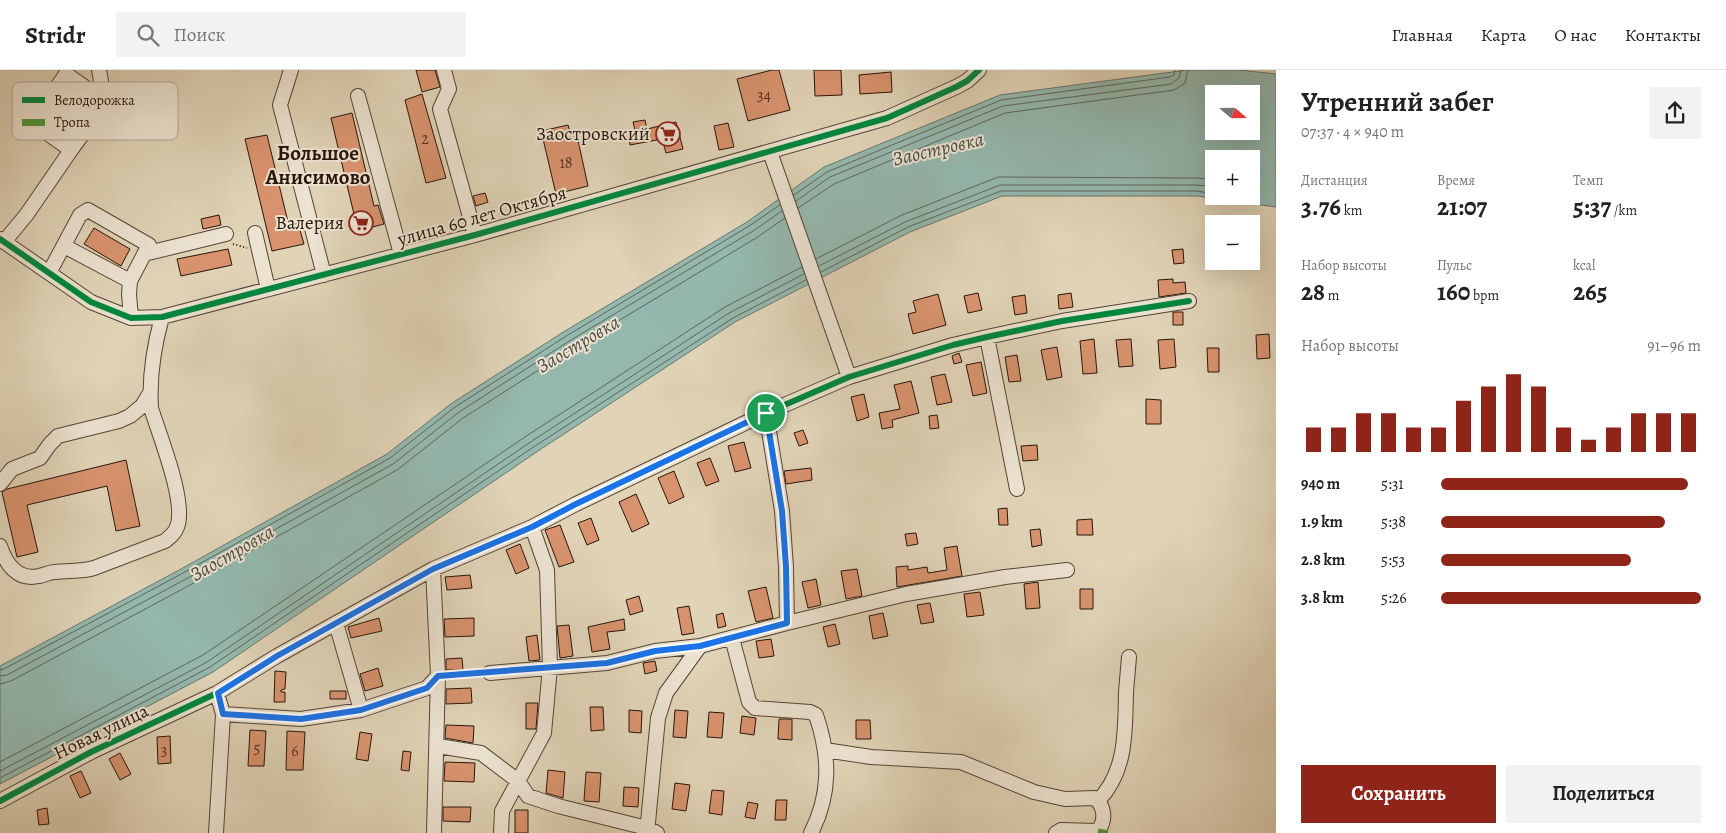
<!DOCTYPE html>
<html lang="ru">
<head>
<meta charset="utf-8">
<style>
	:root { --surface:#fff; --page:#f2f2f2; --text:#222; --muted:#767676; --line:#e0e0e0; --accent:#8f2418 }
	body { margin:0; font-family:Alegreya,serif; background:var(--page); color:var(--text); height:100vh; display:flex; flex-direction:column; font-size:19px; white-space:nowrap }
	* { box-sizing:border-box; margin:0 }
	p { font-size:16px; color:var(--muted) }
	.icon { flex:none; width:28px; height:28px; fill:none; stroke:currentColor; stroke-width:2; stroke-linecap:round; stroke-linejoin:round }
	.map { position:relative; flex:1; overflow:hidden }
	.panel { display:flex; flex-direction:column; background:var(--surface); width:450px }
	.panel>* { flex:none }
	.needle { width:32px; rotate:110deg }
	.controls { position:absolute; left:1205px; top:15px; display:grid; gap:10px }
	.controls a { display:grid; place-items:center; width:55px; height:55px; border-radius:0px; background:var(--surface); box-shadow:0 5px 20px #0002; font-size:25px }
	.pin { position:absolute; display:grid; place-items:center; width:42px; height:42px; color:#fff; margin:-21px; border:2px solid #fff; border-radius:50%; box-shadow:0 1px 5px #0007 }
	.round { display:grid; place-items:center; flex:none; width:52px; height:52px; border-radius:0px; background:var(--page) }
	.headline { display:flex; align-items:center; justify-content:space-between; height:85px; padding:0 25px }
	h1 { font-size:28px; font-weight:600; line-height:38px }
	.metrics { display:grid; grid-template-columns:repeat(3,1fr); gap:8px; height:85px; padding:5px 25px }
	.metrics div { display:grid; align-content:center }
	.metrics b { font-size:25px; font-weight:600 }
	.metrics small { font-size:14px; font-weight:400 }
	.metrics p { font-size:14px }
	.chart { height:140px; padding:10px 25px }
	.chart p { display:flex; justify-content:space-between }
	.chart svg { width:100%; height:90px; margin-top:5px; stroke:var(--accent); stroke-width:6 }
	.action { display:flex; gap:10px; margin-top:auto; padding:10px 25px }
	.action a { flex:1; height:58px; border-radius:0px; background:var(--accent); color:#fff; font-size:20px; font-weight:600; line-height:58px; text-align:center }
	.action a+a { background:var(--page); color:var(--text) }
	ul { padding:0 25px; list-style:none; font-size:16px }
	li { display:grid; grid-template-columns:80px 60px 1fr; align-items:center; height:38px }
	li i { height:12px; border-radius:6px; background:var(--accent) }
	header { display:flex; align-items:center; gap:30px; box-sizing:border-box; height:70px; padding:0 25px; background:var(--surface); border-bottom:1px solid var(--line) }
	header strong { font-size:24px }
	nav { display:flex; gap:28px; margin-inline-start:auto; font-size:18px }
	.search { width:350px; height:45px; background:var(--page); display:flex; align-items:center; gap:12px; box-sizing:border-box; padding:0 18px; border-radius:0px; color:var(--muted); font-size:19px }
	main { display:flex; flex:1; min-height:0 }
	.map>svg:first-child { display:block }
	.water { fill:#94b8ae; stroke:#68776c; fill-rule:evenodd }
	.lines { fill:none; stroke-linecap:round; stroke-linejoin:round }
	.shore { stroke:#5e665c; stroke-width:1 }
	.building { fill:#d8936e; stroke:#27150a }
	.minor-casing { stroke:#554435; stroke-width:16 }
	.path { stroke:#27150a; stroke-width:2; stroke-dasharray:1 2.5; stroke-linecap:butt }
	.minor { stroke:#ebe2d0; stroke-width:14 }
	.quiet { stroke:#4e983b; stroke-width:5; stroke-dasharray:10 5; stroke-linecap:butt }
	.cycleway-casing { stroke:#ebe2d0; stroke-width:9 }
	.cycleway { stroke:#00873e; stroke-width:6 }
	.route-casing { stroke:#fff; stroke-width:10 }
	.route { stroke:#1a73e8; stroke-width:6 }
	.labels { text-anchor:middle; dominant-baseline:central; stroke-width:4; stroke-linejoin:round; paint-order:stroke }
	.number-label { font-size:16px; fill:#533423 }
	.poi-label { font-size:19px; fill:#27150a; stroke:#ebe2d0; text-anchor:end }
	.street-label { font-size:19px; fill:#27150a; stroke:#ebe2d0 }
	.water-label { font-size:20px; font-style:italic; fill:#4d4e43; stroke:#ebe2d0 }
	.quarter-label { font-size:21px; font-weight:bold; fill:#27150a; stroke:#ebe2d0 }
	.key { fill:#ebe2d0; stroke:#b0a495; stroke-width:1 }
	.key-label { font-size:14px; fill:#27150a }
</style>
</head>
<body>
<header>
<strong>Stridr</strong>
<div class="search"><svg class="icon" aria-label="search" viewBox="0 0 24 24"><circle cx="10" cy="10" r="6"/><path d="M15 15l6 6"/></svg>Поиск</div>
<nav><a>Главная</a><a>Карта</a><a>О нас</a><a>Контакты</a></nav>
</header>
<main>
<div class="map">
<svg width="1276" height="763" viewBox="0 0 1276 763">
	<rect width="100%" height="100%" fill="#e0d3b6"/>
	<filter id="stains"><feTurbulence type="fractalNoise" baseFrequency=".004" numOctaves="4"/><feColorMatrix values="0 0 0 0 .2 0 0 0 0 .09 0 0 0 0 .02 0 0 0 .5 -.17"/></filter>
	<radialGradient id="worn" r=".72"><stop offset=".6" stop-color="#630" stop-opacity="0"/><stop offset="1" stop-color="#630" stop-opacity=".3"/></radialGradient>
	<!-- water -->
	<path class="water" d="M1187,0H1239L1276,4V137L1197,126H1002L910,162L735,252L538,381L213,602L0,714V596L181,499L387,384L452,333L565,261L747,152L824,97L1000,25ZM1214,24H1251V61H1214ZM1214,89H1251V126H1214Z"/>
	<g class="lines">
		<!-- shore -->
		<path class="shore" d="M794,125L827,102L1001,30L1170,7L1174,5L1175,0
			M796,131L830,107L1003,36L1171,14L1179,8L1181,0
			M798,138L834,114L1005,43L1174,20L1185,13L1188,0
			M816,189L902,145L998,107L1197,108L1214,110
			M819,196L905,152L1000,115H1197L1214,117
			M821,202L908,157L1001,121H1197L1214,124
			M0,600L4,599L183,503L390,388L455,337L568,265L749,156L780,135
			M0,606L7,605L186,509L393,394L459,342L571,270L753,161L782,141
			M0,614L11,611L190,515L397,400L463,348L575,277L756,168L785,148
			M0,692L203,585L528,365L725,237L802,197
			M0,701L207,592L532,371L729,243L804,204
			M0,708L210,597L535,376L733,248L806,210"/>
	</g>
	<!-- building -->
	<path class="building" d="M416,0H435L440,17L422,22Z
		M772,0H779L790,40L748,51L737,9Z
		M814,0H841L842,25L815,26Z
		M891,2L892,22L860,24L859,5Z
		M422,24L446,108L426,113L405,30Z
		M352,43L374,136L378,135L384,154L358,161L331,48Z
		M645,50L647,59L676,52L683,79L666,83L662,69L630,75L628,61L635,60L633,52Z
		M728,53L734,77L719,80L714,56Z
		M568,55L570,62L576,61L588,116L556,124L543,69L548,68L546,60Z
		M267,65L289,156L298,153L304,174L272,181L245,69Z
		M485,123L488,132L476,136L473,126Z
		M219,145L221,155L203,159L201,149Z
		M94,158L130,179L121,196L84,174Z
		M228,179L232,195L181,206L177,189Z
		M1183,179L1184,193L1174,194L1172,180Z
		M1173,209V213L1185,212L1186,223L1159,227L1158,210Z
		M978,223L982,240L968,243L964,226Z
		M1071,223L1073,237L1059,239L1058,225Z
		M938,224L946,255L913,264L908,244L916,242L913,231Z
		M1025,225L1027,243L1015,245L1012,227Z
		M1173,242H1183V255H1173Z
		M1269,264L1270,288L1257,289L1256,265Z
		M1094,269L1097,303L1083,304L1080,271Z
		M1131,269L1133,296L1119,297L1116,270Z
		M1174,269L1176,297L1160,299L1158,270Z
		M1057,277L1062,307L1047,310L1041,280Z
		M1207,278H1219V302H1208Z
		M959,283L962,292L954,294L952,286Z
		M1017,285L1021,311L1009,312L1005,287Z
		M981,292L987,323L973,326L966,295Z
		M945,304L952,332L937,335L931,307Z
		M911,311L919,343L892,350L893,357L882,359L879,343L900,339L894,315Z
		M864,324L869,347L857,351L851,327Z
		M1146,329L1161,330V354H1146Z
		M937,345L939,358L930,359L929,346Z
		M803,360L808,373L799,376L794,363Z
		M744,372L751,398L735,402L728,376Z
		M1037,375L1038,390L1023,391L1021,376Z
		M710,388L719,411L706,416L697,393Z
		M126,390L140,456L116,461L107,416L27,435L38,482L17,487L2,422L7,419Z
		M811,398L812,410L786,414L784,401Z
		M674,401L684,427L669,434L658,408Z
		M636,424L649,454L632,462L619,432Z
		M1007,438L1008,455H999L998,439Z
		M591,448L599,470L587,475L578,453Z
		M1092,449L1093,465H1077V450Z
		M560,455L574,492L559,497L545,460Z
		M1040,459L1042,475L1032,477L1030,460Z
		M916,463L918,474L907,476L905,464Z
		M520,474L529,498L516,504L506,480Z
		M957,476L962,506L897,517L896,497L908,496V500L927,497L928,503L947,500L944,478Z
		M857,499L862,526L846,529L841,501Z
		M470,505L472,518L447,520L445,507Z
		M816,509L821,535L808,538L802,512Z
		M1038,512L1040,538L1026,539L1024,514Z
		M766,517L773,548L756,552L748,521Z
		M1080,519H1093V539H1080Z
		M980,522L984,545L967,547L964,524Z
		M639,526L643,541L630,545L626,530Z
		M930,533L934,552L921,554L917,535Z
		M689,536L694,563L682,565L677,538Z
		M723,543L726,556L718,558L716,545Z
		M883,543L888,566L873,569L869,546Z
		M379,548L382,561L351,568L348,557Z
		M474,548V566L445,567L444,549Z
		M624,549L625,560L607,562L610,579L592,582L588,557Z
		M835,554L840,574L828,577L823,557Z
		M569,555L573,586L560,588L557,556Z
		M537,565L540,590L529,591L526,567Z
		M771,569L774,586L759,588L756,571Z
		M462,588L463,600H446V589Z
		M655,591L657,601L645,604L643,593Z
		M378,598L383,616L365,621L360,604Z
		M275,601L286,602L285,619L281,620V622H285V632H274Z
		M471,618L472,633L446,634V619Z
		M330,621H346V629H330Z
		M526,633H538L536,659H526Z
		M590,637H603L604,660L591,661Z
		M629,640L642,641L641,663L629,662Z
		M675,640L688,641L686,668L673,667Z
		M709,642L724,643L722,668L707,667Z
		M742,646L756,648L754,665L740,663Z
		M779,649H792V670L778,669Z
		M856,650H870L871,669H856Z
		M446,655L474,656L473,673L445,668Z
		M250,660L266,661L264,696H248Z
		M287,661L305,662L303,700H286Z
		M360,662L372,664L368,691L356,689Z
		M170,666L171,693L158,694L157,667Z
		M403,681L411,682L409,701L401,700Z
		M120,683L131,704L120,710L109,689Z
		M445,692L475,693L474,712L444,711Z
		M548,700L565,702L563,728L546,723Z
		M81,701L91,723L80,728L70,706Z
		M586,702L601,703L599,732L584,731Z
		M675,713L690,715L686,741L672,739Z
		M624,717L639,718L638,737L623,736Z
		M712,720L724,721L722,745L709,743Z
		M776,730H787L786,750H775Z
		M748,732L758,734L755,749L745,747Z
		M443,737H471L470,752L443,751Z
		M47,738L49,754L39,755L37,740Z
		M515,740H528V763H515Z"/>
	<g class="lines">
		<!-- minor casing -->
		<g class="minor-casing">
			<path id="minor" d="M99,0L101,11
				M291,0L280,35L324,205
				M444,0L449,19L440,39L475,165
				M358,26L401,184
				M770,82L849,307
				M255,163L268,219
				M0,169L91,232L131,248L162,247L475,165L887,48L956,17L967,11L979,0
				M4,172L27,144L71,80L33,53L66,4L106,32L71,80
				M64,176L130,211
				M144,184L226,164
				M49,203L80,145L88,140L149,175L130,211L129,224L131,248
				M987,267L1017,419
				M0,414L12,399L40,388L50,374L58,366L119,351L130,346L142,336L150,323
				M0,476C6,494 17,511 39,506C45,505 49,502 55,502C68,500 81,502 94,498L165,471C170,467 175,463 177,457C187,433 159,364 151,338C149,307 154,276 162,247
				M433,499L438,606L434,763
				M336,553L361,640
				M787,553L906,524L1005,507L1067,500
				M732,568L749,632L755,638L810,642L816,645C830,686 831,724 811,763
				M490,603L607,593L655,581L700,576
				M223,644L301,649L361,640L427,618L438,606
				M438,676L481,683L518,711L528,726L558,736L647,758L657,763
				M825,680L871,687L961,692L1034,722L1065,729L1095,728C1105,737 1106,750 1098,761L1061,760L1056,763
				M0,731L91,682L217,623L277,586L433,499L532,457L576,434L766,343L849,307L953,275L987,267L1062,251L1189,231
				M1098,731C1127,701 1125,661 1126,622C1127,610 1128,599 1129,587
				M216,763L223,644L217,623
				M501,763L502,741L544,663L550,597L547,500L532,457
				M647,763L658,648L666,623L700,576L787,553L786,497L782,441L766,343"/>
		</g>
		<!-- path -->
		<path class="path" d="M233,174L247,178
			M450,605L480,603"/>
		<!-- minor -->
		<use href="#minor" class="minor"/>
		<!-- quiet -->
		<path class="quiet" d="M1098,761L1109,763"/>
		<!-- cycleway casing -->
		<g class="cycleway-casing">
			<path id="cycleway" d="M0,169L91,232L131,248L162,247L475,165L887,48L956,17L967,11L979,0
				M0,731L91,682L217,623L277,586L433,499L532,457L576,434L766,343L849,307L953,275L987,267L1062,251L1189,231"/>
		</g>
		<!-- cycleway -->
		<use href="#cycleway" class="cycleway"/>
	</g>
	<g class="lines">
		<!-- route casing -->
		<g class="route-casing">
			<path id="route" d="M766,343L782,441L786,497L787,553L700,576L655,581L607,593L438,606L427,618L361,640L301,649L223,644L218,623L277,586L433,499L532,457L576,434Z"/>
		</g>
		<!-- route -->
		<use href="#route" class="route"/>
	</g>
	<!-- icons -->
	<defs>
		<g id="supermarket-ring" transform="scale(1.25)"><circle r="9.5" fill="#ebe2d0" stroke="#8f2418" stroke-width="1.5"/><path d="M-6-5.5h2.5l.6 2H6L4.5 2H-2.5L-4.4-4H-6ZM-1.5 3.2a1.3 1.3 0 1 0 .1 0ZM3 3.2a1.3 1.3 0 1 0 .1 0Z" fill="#8f2418"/></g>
	</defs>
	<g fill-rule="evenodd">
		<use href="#supermarket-ring" x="668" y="64"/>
		<use href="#supermarket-ring" x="361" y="153"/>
	</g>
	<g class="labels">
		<!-- number labels -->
		<g class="number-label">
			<text x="764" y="25">34</text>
			<text x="425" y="69">2</text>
			<text x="566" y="93">18</text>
			<text x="257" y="678">5</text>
			<text x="164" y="680">3</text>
			<text x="295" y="681">6</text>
		</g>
		<!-- poi labels -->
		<g class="poi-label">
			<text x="650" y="64">Заостровский</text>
			<text x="344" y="153">Валерия</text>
		</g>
		<!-- street labels -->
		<g class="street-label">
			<text transform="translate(482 146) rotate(-16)">улица 60 лет Октября</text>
			<text transform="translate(101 662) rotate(-26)">Новая улица</text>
		</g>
		<!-- water labels -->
		<g class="water-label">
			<text transform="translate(938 79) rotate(-13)">Заостровка</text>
			<text transform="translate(578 274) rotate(-31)">Заостровка</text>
			<text transform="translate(232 483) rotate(-30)">Заостровка</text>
		</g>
		<!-- quarter labels -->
		<g class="quarter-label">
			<text x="318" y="83">Большое<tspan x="318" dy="24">Анисимово</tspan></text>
		</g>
	</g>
	<!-- legend -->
	<rect x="12" y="12" width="166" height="58" rx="8" class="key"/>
	<rect x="22" y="27" width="23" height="6" fill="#00873e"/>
	<rect x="22" y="49" width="23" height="7" fill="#4e983b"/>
	<g class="key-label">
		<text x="54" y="35">Велодорожка</text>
		<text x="54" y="57">Тропа</text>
	</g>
	<rect width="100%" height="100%" filter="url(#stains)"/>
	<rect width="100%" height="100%" fill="url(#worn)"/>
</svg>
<div class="controls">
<a><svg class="needle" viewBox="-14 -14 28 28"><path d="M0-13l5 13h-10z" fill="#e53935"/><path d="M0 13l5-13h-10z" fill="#767676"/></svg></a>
<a>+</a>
<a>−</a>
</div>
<div class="pin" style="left:766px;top:343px;background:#1e9e55"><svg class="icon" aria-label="arrive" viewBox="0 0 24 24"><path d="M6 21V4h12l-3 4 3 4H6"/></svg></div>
</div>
<section class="panel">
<div class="headline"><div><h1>Утренний забег</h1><p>07:37 · 4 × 940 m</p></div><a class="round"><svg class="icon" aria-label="share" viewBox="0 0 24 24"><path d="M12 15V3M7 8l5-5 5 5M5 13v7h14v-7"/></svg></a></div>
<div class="metrics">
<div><p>Дистанция</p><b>3.76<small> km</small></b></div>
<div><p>Время</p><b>21:07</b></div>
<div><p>Темп</p><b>5:37<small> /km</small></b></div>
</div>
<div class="metrics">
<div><p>Набор высоты</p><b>28<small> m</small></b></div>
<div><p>Пульс</p><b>160<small> bpm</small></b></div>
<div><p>kcal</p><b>265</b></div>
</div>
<div class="chart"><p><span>Набор высоты</span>91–96 m</p>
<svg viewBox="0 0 160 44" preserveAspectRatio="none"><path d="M5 44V32M15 44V32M25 44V25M35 44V25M45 44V32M55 44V32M65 44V19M75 44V12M85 44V6M95 44V12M105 44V32M115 44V38M125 44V32M135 44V25M145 44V25M155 44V25"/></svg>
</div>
<ul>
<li><b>940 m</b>5:31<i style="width:95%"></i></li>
<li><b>1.9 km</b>5:38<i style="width:86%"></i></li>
<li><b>2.8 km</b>5:53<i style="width:73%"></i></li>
<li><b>3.8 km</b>5:26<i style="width:100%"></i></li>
</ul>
<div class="action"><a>Сохранить</a><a>Поделиться</a></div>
</section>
</main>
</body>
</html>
